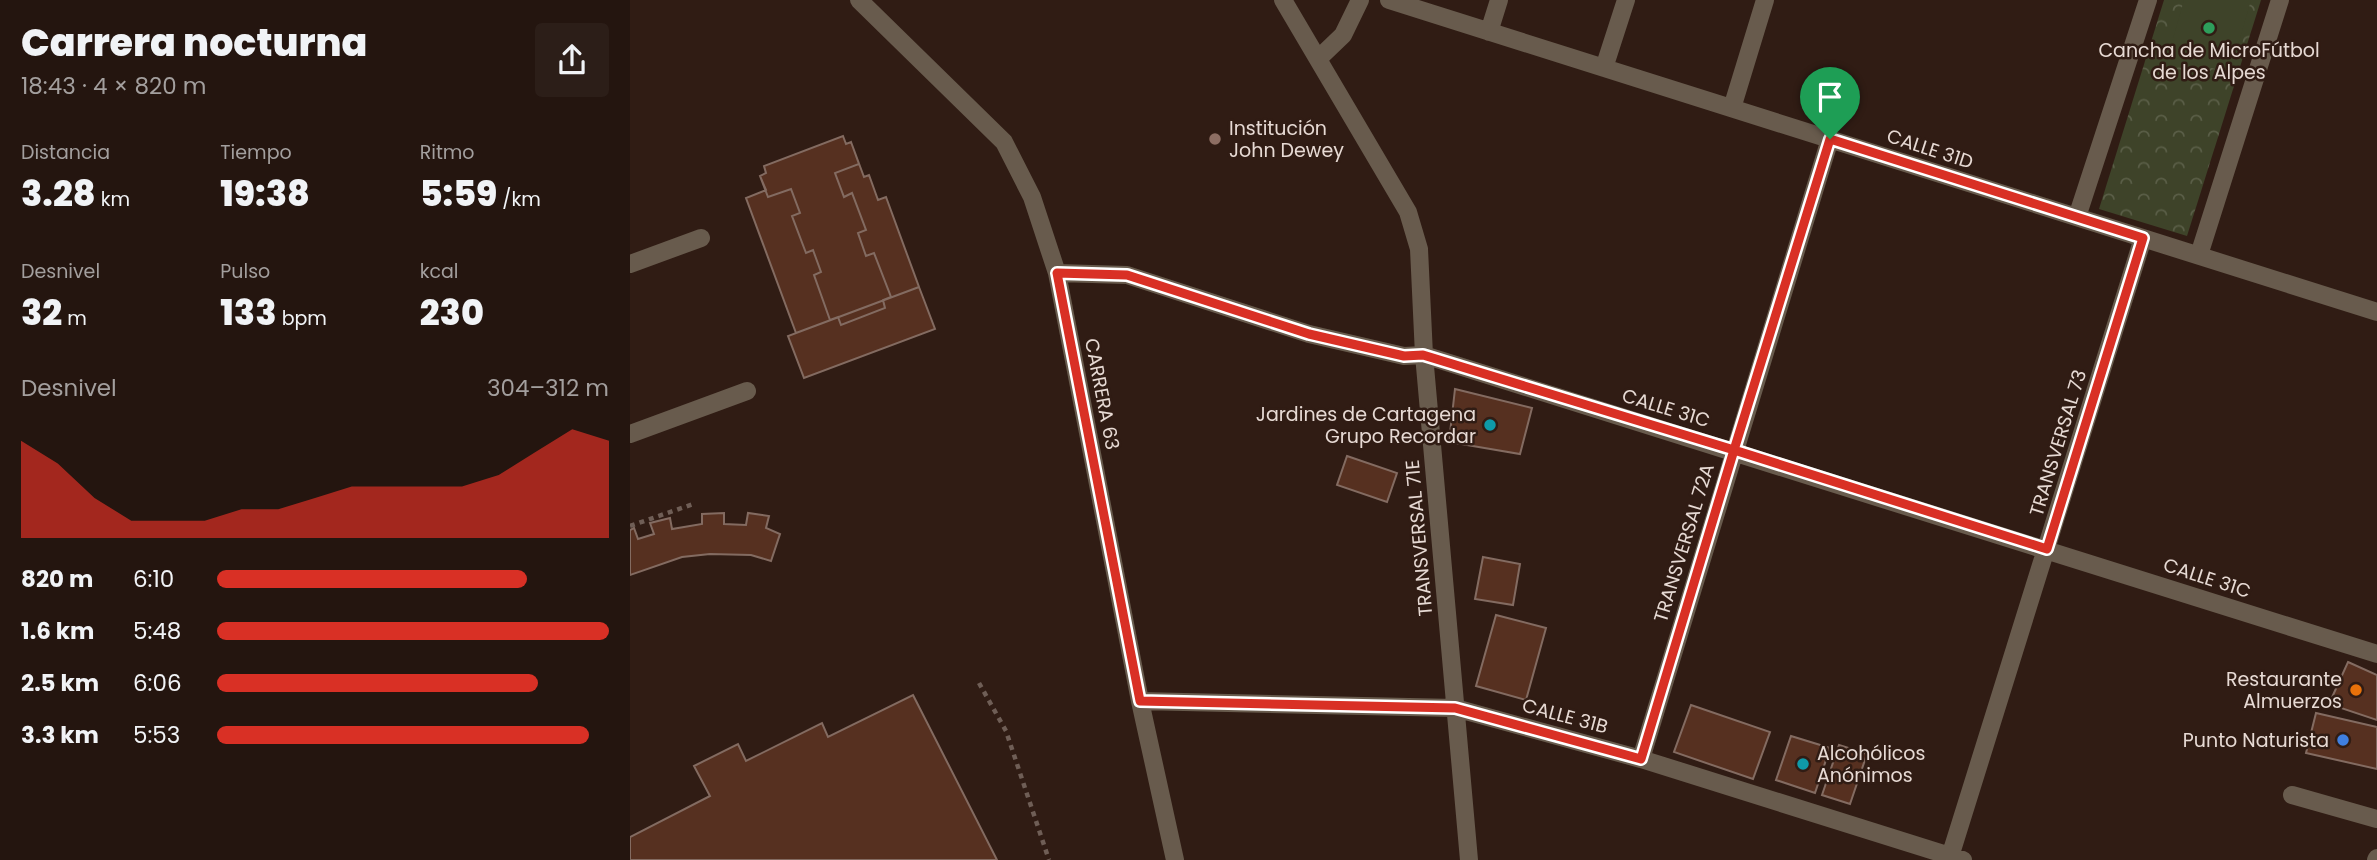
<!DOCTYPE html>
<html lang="es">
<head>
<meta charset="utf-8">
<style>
	:root { --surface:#24150f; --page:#2c1e18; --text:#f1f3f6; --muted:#a39f9e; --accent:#d93025 }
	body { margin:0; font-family:Poppins,sans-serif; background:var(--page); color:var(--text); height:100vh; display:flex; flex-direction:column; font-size:26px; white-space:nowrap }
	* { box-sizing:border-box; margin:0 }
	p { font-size:23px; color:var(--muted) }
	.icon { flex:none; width:38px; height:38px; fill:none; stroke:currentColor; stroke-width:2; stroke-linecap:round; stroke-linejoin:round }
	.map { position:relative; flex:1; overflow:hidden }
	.details { display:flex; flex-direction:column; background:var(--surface); width:630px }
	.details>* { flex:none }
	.pin { position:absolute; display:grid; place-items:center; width:60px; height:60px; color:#fff; margin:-72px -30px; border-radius:50% 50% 50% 0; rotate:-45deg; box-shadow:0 0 7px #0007 }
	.pin .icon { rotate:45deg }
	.round { display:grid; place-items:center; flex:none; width:74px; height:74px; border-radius:7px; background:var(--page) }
	.head { display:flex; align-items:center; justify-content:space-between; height:119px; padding:0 21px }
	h1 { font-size:38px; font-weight:800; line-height:52px }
	.stats { display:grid; grid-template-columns:repeat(3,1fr); gap:10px; height:119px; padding:7px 21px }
	.stats div { display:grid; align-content:center }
	.stats b { font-size:35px; font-weight:800 }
	.stats small { font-size:19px; font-weight:400 }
	.stats p { font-size:19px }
	.chart { height:196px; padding:14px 21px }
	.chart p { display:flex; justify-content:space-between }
	.chart svg { width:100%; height:126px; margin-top:7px; fill:var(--accent); opacity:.7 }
	ul { padding:0 21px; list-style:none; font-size:23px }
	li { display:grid; grid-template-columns:112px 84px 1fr; align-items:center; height:52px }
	li i { height:18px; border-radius:9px; background:var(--accent) }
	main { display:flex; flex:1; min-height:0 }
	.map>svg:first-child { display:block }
	.park { fill:url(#park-crowns) }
	.pitch { fill:#3e4329 }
	.building { fill:#563020; stroke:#836b61; stroke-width:2 }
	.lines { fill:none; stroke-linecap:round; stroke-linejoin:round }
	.path { stroke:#6f5e56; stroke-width:4.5; stroke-dasharray:5 5; stroke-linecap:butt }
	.minor { stroke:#685b4d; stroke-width:18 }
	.route-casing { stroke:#fff; stroke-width:14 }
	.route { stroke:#d93025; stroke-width:9 }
	.leisure-dot { fill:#2e9e5b; stroke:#301c14; stroke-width:2.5 }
	.education-dot { fill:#8d6e63; stroke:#301c14; stroke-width:2.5 }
	.culture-dot { fill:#0f9aa8; stroke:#301c14; stroke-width:2.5 }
	.food-dot { fill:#e8710a; stroke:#301c14; stroke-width:2.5 }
	.shop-dot { fill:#3f7fe0; stroke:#301c14; stroke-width:2.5 }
	.labels { text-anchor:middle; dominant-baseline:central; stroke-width:5; stroke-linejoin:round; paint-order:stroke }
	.poi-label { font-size:19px; fill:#e7dad4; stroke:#301c14; text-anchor:end }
	.street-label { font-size:19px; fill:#e7dad4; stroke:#301c14 }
</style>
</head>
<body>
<main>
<section class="details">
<div class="head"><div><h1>Carrera nocturna</h1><p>18:43 · 4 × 820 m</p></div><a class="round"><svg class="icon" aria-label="share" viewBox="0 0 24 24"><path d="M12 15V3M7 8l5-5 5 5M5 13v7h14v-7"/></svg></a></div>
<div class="stats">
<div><p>Distancia</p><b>3.28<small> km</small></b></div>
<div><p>Tiempo</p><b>19:38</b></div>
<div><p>Ritmo</p><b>5:59<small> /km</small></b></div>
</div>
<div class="stats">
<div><p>Desnivel</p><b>32<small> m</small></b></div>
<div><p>Pulso</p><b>133<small> bpm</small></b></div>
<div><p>kcal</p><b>230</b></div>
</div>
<div class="chart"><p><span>Desnivel</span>304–312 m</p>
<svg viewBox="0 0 160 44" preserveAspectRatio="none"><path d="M0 44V10L10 18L20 30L30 38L40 38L50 38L60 34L70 34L80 30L90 26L100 26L110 26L120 26L130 22L140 14L150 6L160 10V44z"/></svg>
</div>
<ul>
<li><b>820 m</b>6:10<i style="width:79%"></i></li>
<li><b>1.6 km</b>5:48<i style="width:100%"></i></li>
<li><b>2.5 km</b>6:06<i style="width:82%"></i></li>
<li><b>3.3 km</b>5:53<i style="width:95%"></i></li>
</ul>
</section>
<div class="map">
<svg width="1747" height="860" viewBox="0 0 1747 860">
	<defs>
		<pattern id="park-crowns" width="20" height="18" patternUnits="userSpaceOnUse" patternTransform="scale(1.75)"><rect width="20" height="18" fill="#3e4329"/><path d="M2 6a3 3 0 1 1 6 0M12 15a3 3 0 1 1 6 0" fill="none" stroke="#5a5e47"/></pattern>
	</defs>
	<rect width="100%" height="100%" fill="#301c14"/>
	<!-- park -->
	<path class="park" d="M1534,0H1631L1557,236L1469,209Z"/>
	<!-- pitch -->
	<path class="pitch" d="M1554,0H1621L1600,73L1538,56Z"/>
	<!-- building -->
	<path class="building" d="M213,136L216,144L221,142L229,164L205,173L214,197L222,193L236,230L228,233L236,256L244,253L261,297L253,300L255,308L211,325L208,317L200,320L184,275L191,272L183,250L176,253L162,216L170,213L161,189L138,197L130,176L136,173L134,166Z
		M213,136L216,144L221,142L234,177L239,175L248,200L256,197L289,287L166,333L116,198L136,190L130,176L136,173L134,166Z
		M289,287L305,329L174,378L158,336Z
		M825,389L902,408L890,454L819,442Z
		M717,456L767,473L757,502L707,485Z
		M94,513V524L116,525L118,513L139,516L136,528L150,534L141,561L121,555L80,554L52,557L0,575V530L4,528L8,539L24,534L20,523L40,518L42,529L72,524V514Z
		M853,557L890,564L883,605L845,599Z
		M866,615L916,628L896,700L846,686Z
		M1718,662L1747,675V720L1699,704Z
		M283,695L367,860H0V837L80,796L64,766L108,744L116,761L192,723L198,737Z
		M1061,705L1140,732L1123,779L1044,752Z
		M1686,713L1747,727V769L1676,753Z
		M1161,736L1200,748L1185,793L1146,780Z
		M1209,745L1237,754L1220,804L1192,795Z"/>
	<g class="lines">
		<!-- path -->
		<path class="path" d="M0,526L66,503
			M349,683L376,731L419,860"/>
		<!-- minor -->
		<path class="minor" d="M229,0L374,142L402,197L427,273L510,701L545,860
			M653,0L778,212L789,249L794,355L839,860
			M759,0L1747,312
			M859,32L869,0
			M689,58L713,35L730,0
			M974,68L996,0
			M1102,108L1135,0
			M1447,217L1518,0
			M1569,255L1650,0
			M0,264L71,238
			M427,273L497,275L679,334L774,356L794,355L1747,654
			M0,434L117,391
			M510,701L825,708L1011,759L1333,860
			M1011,759L1200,139
			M1662,795L1747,819
			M1319,860L1513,238
			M1746,860L1747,858"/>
	</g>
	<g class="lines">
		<!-- route casing -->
		<g class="route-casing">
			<path id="route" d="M1200,139L1104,450L793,355L774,356L679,334L497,275L427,273L510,701L825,708L1011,759L1104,450L1417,549L1513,238L1200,139"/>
		</g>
		<!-- route -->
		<use href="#route" class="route"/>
	</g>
	<!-- markers -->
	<circle class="leisure-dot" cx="1579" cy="28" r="7"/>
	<circle class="education-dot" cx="585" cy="139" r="7"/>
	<g class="culture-dot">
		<circle cx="860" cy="425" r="7"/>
		<circle cx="1173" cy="764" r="7"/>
	</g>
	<circle class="food-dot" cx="1726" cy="690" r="7"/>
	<circle class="shop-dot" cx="1713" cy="740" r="7"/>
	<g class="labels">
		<!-- poi labels -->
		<g class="poi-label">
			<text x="1579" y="50" text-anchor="middle">Cancha de MicroFútbol<tspan x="1579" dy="22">de los Alpes</tspan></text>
			<text x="599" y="128" text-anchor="start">Institución<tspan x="599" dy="22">John Dewey</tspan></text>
			<text x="846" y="414">Jardines de Cartagena<tspan x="846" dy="22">Grupo Recordar</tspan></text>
			<text x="1712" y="679">Restaurante<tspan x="1712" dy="22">Almuerzos</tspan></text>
			<text x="1699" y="740">Punto Naturista</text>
			<text x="1187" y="753" text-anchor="start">Alcohólicos<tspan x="1187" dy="22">Anónimos</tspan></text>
		</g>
		<!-- street labels -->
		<g class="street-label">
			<text transform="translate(1300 149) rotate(18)">CALLE 31D</text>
			<text transform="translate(472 394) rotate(79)">CARRERA 63</text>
			<text transform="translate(1036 408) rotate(17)">CALLE 31C</text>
			<text transform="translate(1428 443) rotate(-73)">TRANSVERSAL 73</text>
			<text transform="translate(789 538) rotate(-95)">TRANSVERSAL 71E</text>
			<text transform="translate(1054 543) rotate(-73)">TRANSVERSAL 72A</text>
			<text transform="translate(1577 578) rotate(18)">CALLE 31C</text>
			<text transform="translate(935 716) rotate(15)">CALLE 31B</text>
		</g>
	</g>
</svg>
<div class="pin" style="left:1200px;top:139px;background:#1e9e55"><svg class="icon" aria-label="arrive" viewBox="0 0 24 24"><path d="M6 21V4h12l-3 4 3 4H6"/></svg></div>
</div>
</main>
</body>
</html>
